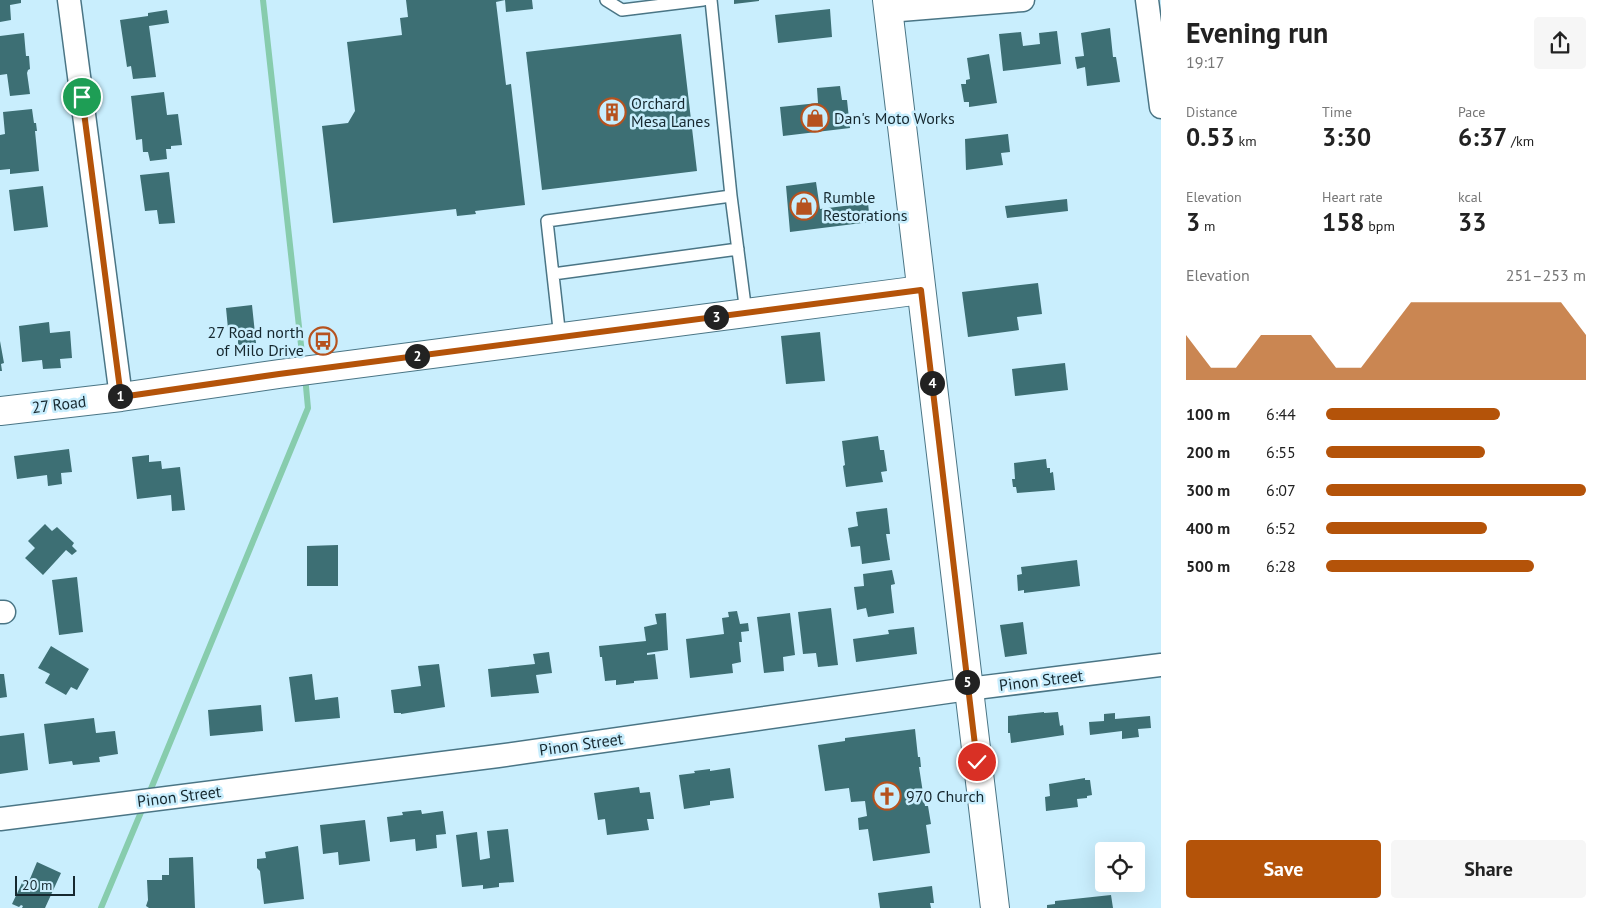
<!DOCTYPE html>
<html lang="en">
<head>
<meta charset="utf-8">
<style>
	:root { --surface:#fff; --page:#f6f6f6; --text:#222; --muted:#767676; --accent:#b45309 }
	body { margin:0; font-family:"PT Sans",sans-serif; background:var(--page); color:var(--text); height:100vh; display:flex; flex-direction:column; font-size:19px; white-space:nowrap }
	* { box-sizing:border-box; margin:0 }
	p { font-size:16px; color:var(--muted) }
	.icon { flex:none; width:28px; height:28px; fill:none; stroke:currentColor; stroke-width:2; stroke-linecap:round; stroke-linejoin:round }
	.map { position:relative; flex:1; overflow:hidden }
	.drawer { display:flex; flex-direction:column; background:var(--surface); width:450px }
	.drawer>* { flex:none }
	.buttons { position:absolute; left:1095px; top:842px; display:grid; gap:10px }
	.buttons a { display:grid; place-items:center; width:50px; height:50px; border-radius:5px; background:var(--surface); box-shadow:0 5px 20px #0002; font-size:25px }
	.scale { position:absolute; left:15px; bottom:12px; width:60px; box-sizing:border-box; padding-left:5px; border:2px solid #16282f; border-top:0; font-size:14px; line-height:18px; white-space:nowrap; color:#16282f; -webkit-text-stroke:4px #c9eefd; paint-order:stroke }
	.pin { position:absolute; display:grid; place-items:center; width:42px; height:42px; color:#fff; margin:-21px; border:2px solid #fff; border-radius:50%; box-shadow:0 1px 5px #0007 }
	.km { position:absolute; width:25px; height:25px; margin:-12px; border-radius:50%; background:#222; color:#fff; font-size:14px; line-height:25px; text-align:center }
	.round { display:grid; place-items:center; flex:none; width:52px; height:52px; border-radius:5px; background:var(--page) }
	.head { display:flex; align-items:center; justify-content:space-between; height:85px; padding:0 25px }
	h1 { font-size:28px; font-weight:700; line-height:38px }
	.metrics { display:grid; grid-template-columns:repeat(3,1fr); gap:8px; height:85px; padding:5px 25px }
	.metrics div { display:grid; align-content:center }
	.metrics b { font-size:25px; font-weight:700 }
	.metrics small { font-size:14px; font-weight:400 }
	.metrics p { font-size:14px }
	.chart { height:140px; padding:10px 25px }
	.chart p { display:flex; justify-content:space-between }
	.chart svg { width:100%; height:90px; margin-top:5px; fill:var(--accent); opacity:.7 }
	.primary-button { display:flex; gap:10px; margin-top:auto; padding:10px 25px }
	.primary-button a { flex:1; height:58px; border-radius:5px; background:var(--accent); color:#fff; font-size:20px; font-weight:700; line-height:58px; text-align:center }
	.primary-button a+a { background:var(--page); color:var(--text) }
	ul { padding:0 25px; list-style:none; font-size:16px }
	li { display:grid; grid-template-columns:80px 60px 1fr; align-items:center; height:38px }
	li i { height:12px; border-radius:6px; background:var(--accent) }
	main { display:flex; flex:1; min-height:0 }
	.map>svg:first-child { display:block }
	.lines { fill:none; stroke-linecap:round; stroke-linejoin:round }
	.stream { stroke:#87ccad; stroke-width:6 }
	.building { fill:#3d6f74 }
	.service-casing { stroke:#4a7585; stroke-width:14 }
	.minor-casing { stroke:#4a7585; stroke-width:25 }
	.tertiary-casing { stroke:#4a7585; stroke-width:30 }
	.secondary-casing { stroke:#4a7585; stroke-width:30 }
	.service { stroke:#fff; stroke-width:11 }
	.minor { stroke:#fff; stroke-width:22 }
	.tertiary { stroke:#fff; stroke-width:28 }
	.secondary { stroke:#fff; stroke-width:28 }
	.route-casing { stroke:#fff; stroke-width:10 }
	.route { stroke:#b45309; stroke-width:6 }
	.labels { text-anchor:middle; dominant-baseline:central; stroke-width:5; stroke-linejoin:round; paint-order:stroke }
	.poi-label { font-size:16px; fill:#16282f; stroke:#c9eefd; text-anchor:start }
	.street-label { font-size:16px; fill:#16282f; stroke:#c9eefd }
</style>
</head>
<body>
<main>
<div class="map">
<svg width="1161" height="908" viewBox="0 0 1161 908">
	<rect width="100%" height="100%" fill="#c9eefd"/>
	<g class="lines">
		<!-- stream -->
		<path class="stream" d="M263,0L303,363
			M148,796L308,408L305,376
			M101,908L144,805"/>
	</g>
	<!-- building -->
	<path class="building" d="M0,0H21V3L10,5L11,20L0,22Z
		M406,0H532L533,9L506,12L505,0L496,2L506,85L511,84L525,205L475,211L476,214L457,216L456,209L333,223L322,126L348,123L355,111L347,42L402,35L400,18L408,17Z
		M734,0H759V1L734,4Z
		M830,9L832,37L778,43L775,15Z
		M167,10L169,23L149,26L156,77L133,79L131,66L127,67L120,20L148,16V13Z
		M1110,28L1113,57H1116L1120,82L1087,86L1085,67L1077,69L1075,57L1084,56L1081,33Z
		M1057,31L1061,64L1003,71L999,34L1021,32L1023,46L1040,44L1039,33Z
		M24,33L26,56H29L30,69L28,70L27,73L30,94L10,96L7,74L0,75V36Z
		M681,34L697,171L542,190L526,52Z
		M989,54L997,103L969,107V102H964L961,84H966V80L970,79L967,58Z
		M840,86L842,100H847L850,128L783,136L780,107L818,103L817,88Z
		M164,92L167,115L178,114L182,145L171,146V149H166L167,159L150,161L148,152H143L142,139L136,140L131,96Z
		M32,109L34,123H36L37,131H35L39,171L10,174V169L0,170V135L5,134L3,112Z
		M1008,134L1010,152L1001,153L1003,165L966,170L965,139Z
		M169,172L175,223L159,224L157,210L145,211L140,175Z
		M816,182L820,209L868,203L870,222L790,232L786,186Z
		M43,186L48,227L14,231L9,190Z
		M1067,199L1068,211L1007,218L1005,206Z
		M1038,283L1042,314L1017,317L1019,330L968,337L962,292Z
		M252,305L256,343L238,345V338L229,339L226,308Z
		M49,322L50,333L70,331L72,358L60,359L61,368L43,369L42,360L22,362L19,326Z
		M820,332L825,381L786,384L781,336Z
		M0,341L4,363L1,364L2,371H0Z
		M1065,363L1068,390L1015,396L1012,369Z
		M878,436L880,450H884L887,471L881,472L883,482L846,487L843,466L845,465L842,441Z
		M69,449L72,472L61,473L62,484L48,486L47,475L17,479L14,456Z
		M149,455V462L161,461L162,469L180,467L185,510L172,511L171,495L137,499L132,457Z
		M1046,459L1047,468H1050V473L1053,472L1055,490L1017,493L1016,487H1013L1012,479H1015L1014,463Z
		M887,508L890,534H886L890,560L862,564L860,546L851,547L848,528L858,526L856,512Z
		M45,524L52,531L57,527L74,543L72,546L77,551L72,555L66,550L43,575L25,558L35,548L28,541Z
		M338,545V586H307V546Z
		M1077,560L1080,586L1024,593V590L1018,591L1017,575L1022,574L1021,567Z
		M892,570L895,584L891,585V588L894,613L868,617L866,608L857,610L854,587L864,586L863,574Z
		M77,577L83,632L59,635L52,580Z
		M831,608L838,665L818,667L816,653L803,654L798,612Z
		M737,611L740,624L748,623L749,631L741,632L742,642H739L741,662L732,664L733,673L690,678L686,639L724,634L722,618L729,617L728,612Z
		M666,613L668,650L647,653V655L655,654L658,679L634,681V683L616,685V680L605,681L602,657H600L599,646L646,641L644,627L657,624L655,614Z
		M790,613L795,655L783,657L784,671L764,673L757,617Z
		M1023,622L1027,654L1005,657L1000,625Z
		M914,627L917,654L856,662L853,639L889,634L888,630Z
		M51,646L89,669L77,690L71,687L66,695L45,683L50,674L38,668Z
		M549,652L552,673L536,675L539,693L491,697L488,669L535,664L533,654Z
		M439,664L445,707L401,714V713H394L391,690L421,686L418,666Z
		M0,674H4L7,697L0,698Z
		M312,674L315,700L338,697L340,718L295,722L289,677Z
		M261,705L263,731L210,736L208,710Z
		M1044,712V713L1058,712L1060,726L1063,725L1064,735L1011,743L1010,733H1008V716Z
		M1115,713V719L1150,716L1151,728L1138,729L1139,737L1122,739V731L1090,735L1089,722L1104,721V714Z
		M94,718L96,733L115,731L118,754L99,757L100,762L73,765L72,761L49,764L44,724Z
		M915,729L918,757H920L921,767H919L925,806H928L931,824L926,825L930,853L873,861L868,829L859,830L858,818L867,816L865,801L851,802L849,788L825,791L818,745L845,741V738Z
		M24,733L28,770L0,774V736Z
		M730,768L734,798L710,801V805L684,809L679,775L695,773L694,771L710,769V771Z
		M1085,778V780H1090L1092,795L1087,796V798L1077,799L1078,807L1046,811L1045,797L1050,796L1049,784Z
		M639,787L640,793L650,792L654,819H647L649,830L607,835L605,819L598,820L594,793Z
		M421,810L422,814L443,811L446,834L436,835L437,848L416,851L415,839L390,842L387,817L403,815L402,812Z
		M365,820L370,861L339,865L338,852L323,854L320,825Z
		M508,829L514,882L499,883V887L483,889V885L462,887L456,835L477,832L480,860L490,858L487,831Z
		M298,846L304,899L264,904L260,871L257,868V859L266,858L265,852Z
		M193,857L195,908H149L146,906L148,900L147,880H162V875H169V858Z
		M37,862L61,873L45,908H22L23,906L21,905L19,907L12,904L22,883L27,886Z
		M932,886L934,903H930L931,908H880L878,893Z
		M1111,895L1113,908H1047V905L1055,904V901Z"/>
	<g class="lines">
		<!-- service casing -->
		<g class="service-casing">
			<path id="service" d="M606,0L622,10L703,0
				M731,196L746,313
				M553,274L738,249
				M560,338L547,221L731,196L711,0"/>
		</g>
		<!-- minor casing -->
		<g class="minor-casing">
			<path id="minor" d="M69,0L121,397
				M1147,0L1161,107
				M888,11L1023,0
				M0,612H4
				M0,819L498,756L968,689L1161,665"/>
		</g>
		<!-- tertiary casing -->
		<g class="tertiary-casing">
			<path id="tertiary" d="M0,411L121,397L279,374L921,290"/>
		</g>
		<!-- secondary casing -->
		<g class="secondary-casing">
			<path id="secondary" d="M887,0L995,908"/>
		</g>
		<!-- service -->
		<use href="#service" class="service"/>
		<!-- minor -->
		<use href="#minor" class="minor"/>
		<!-- tertiary -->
		<use href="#tertiary" class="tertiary"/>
		<!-- secondary -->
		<use href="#secondary" class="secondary"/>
	</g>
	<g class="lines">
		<!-- route casing -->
		<g class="route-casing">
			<path id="route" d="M82,97L121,397L279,374L921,290L977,762"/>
		</g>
		<!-- route -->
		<use href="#route" class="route"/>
	</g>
	<!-- icons -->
	<defs>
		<g id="building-ring" transform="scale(1.4375)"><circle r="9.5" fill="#c9eefd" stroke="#b6521e" stroke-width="1.5"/><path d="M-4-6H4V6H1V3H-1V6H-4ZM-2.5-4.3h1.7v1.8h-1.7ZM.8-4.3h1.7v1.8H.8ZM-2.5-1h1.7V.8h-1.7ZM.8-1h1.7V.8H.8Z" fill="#b6521e"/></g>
		<g id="shop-ring" transform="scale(1.4375)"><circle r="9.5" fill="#c9eefd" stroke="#b6521e" stroke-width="1.5"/><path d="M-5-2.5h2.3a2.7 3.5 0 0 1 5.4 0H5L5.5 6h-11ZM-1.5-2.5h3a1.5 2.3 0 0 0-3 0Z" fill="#b6521e"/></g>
		<g id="bus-ring" transform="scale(1.4375)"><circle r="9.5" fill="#c9eefd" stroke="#b6521e" stroke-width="1.5"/><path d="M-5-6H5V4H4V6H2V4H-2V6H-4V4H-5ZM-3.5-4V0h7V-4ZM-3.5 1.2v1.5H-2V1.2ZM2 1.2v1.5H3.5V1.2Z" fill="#b6521e"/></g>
		<g id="church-ring" transform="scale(1.4375)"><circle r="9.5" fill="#c9eefd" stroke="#b6521e" stroke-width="1.5"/><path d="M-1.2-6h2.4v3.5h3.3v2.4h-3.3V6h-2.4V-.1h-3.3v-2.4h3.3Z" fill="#b6521e"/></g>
	</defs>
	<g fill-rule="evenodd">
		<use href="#building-ring" x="612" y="112"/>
		<use href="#shop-ring" x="815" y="118"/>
		<use href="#shop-ring" x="804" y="206"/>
		<use href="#bus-ring" x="323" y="341"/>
		<use href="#church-ring" x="887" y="796"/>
	</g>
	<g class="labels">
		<!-- poi labels -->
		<g class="poi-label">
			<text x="631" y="103">Orchard<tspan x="631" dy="18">Mesa Lanes</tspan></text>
			<text x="834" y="118">Dan's Moto Works</text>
			<text x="823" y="197">Rumble<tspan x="823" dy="18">Restorations</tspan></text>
			<text x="304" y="332" text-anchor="end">27 Road north<tspan x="304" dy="18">of Milo Drive</tspan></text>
			<text x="906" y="796">970 Church</text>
		</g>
		<!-- street labels -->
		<g class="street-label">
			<text transform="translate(59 404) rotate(-7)">27 Road</text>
			<text transform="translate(1041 680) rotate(-7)">Pinon Street</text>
			<text transform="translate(581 744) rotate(-8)">Pinon Street</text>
			<text transform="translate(179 796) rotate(-7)">Pinon Street</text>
		</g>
	</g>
</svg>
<div class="buttons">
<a><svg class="icon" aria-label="locate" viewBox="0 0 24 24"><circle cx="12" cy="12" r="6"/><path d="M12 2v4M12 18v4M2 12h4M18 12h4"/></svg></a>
</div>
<div class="scale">20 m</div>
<div class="pin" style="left:82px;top:97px;background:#1e9e55"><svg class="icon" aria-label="arrive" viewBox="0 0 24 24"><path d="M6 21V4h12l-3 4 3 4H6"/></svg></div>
<div class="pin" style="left:977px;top:762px;background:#d93025"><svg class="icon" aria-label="check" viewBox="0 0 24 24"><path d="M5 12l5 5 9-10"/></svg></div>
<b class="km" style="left:120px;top:396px">1</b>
<b class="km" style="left:417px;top:356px">2</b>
<b class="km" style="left:716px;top:317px">3</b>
<b class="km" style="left:932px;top:383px">4</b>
<b class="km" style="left:967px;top:682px">5</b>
</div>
<section class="drawer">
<div class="head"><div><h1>Evening run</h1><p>19:17</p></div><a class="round"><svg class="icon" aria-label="share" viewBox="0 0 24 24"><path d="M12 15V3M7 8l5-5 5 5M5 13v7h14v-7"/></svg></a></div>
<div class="metrics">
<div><p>Distance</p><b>0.53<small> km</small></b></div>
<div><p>Time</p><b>3:30</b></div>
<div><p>Pace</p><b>6:37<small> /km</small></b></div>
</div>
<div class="metrics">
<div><p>Elevation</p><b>3<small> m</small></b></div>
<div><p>Heart rate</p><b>158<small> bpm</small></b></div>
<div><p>kcal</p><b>33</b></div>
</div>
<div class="chart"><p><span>Elevation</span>251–253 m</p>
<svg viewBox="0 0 160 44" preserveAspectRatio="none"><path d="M0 44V22L10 38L20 38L30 22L40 22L50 22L60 38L70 38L80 22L90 6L100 6L110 6L120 6L130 6L140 6L150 6L160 22V44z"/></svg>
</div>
<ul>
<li><b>100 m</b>6:44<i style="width:67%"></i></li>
<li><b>200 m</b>6:55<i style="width:61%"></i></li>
<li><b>300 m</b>6:07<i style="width:100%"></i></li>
<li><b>400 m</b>6:52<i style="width:62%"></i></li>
<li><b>500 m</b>6:28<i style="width:80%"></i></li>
</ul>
<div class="primary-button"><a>Save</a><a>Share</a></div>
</section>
</main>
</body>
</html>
